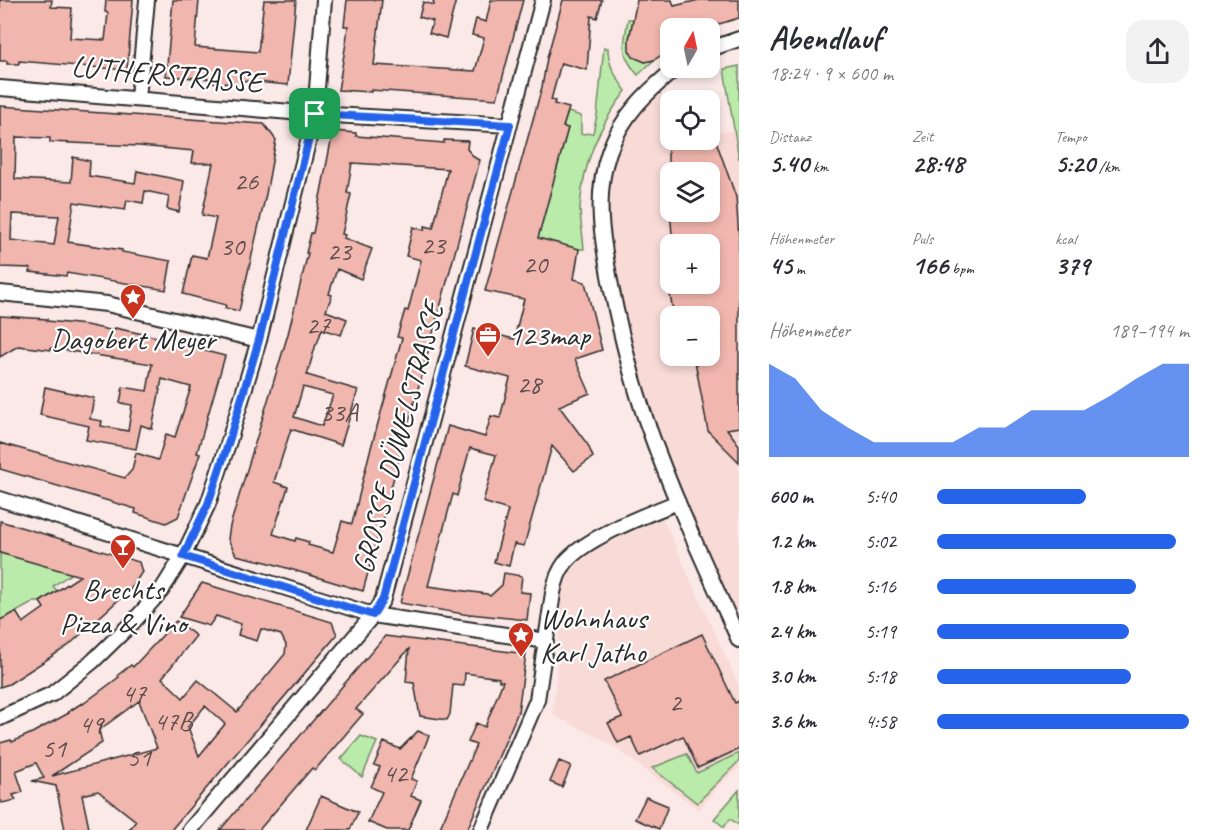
<!DOCTYPE html>
<html lang="de">
<head>
<meta charset="utf-8">
<style>
	:root { --surface:#fff; --page:#f2f2f3; --text:#2b2b33; --muted:#7c7c81; --accent:#2563eb }
	body { margin:0; font-family:Caveat,sans-serif; background:var(--page); color:var(--text); height:100vh; display:flex; flex-direction:column; font-size:22px; white-space:nowrap }
	* { box-sizing:border-box; margin:0 }
	p { font-size:20px; color:var(--muted) }
	.icon { flex:none; width:33px; height:33px; fill:none; stroke:currentColor; stroke-width:2; stroke-linecap:round; stroke-linejoin:round }
	.map { position:relative; flex:1; overflow:hidden }
	.sheet { display:flex; flex-direction:column; background:var(--surface); width:480px }
	.sheet>* { flex:none }
	.needle { width:39px; rotate:9deg }
	.fabs { position:absolute; left:660px; top:18px; display:grid; gap:12px }
	.fabs a { display:grid; place-items:center; width:60px; height:60px; border-radius:12px; background:var(--surface); box-shadow:0 3px 9px #0003; font-size:30px }
	.pin { position:absolute; display:grid; place-items:center; width:51px; height:51px; color:#fff; margin:-26px; border-radius:12px; box-shadow:0 3px 9px #0006 }
	.round { display:grid; place-items:center; flex:none; width:63px; height:63px; border-radius:18px; background:var(--page) }
	.overview { display:flex; align-items:center; justify-content:space-between; height:102px; padding:0 30px }
	h1 { font-size:33px; font-weight:700; line-height:45px }
	.figures { display:grid; grid-template-columns:repeat(3,1fr); gap:9px; height:102px; padding:6px 30px }
	.figures div { display:grid; align-content:center }
	.figures b { font-size:26px; font-weight:700 }
	.figures small { font-size:16px; font-weight:400 }
	.figures p { font-size:16px }
	.chart { height:168px; padding:12px 30px }
	.chart p { display:flex; justify-content:space-between }
	.chart svg { width:100%; height:108px; margin-top:6px; fill:var(--accent); opacity:.7 }
	ul { padding:0 30px; list-style:none; font-size:20px }
	li { display:grid; grid-template-columns:96px 72px 1fr; align-items:center; height:45px }
	li i { height:15px; border-radius:8px; background:var(--accent) }
	main { display:flex; flex:1; min-height:0 }
	.map>svg:first-child { display:block }
	.built { fill:#f8dad6; fill-rule:evenodd }
	.green { fill:#bbebaa; stroke:#738b6a; stroke-width:1.5 }
	.building { fill:#f1b6ae; stroke:#2b2b2b; stroke-width:1.5; fill-rule:evenodd }
	.lines { fill:none; stroke-linecap:round; stroke-linejoin:round }
	.street-casing { stroke:#2b2b2b; stroke-width:18 }
	.street { stroke:#fff; stroke-width:14 }
	.route-casing { stroke:#fff; stroke-width:12 }
	.route { stroke:#2563eb; stroke-width:8 }
	.labels { text-anchor:middle; dominant-baseline:central; stroke-width:4.5; stroke-linejoin:round; paint-order:stroke }
	.number-label { font-size:27px; fill:#5c4e4c }
	.street-label { font-size:30px; fill:#2b2b2b; stroke:#fff }
	.poi-label { font-size:30px; fill:#2b2b2b; stroke:#fff; text-anchor:start }
</style>
</head>
<body>
<main>
<div class="map">
<svg width="739" height="830" viewBox="0 0 739 830">
	<rect width="100%" height="100%" fill="#fbe9e7"/>
	<filter id="ink" filterUnits="userSpaceOnUse"><feTurbulence type="fractalNoise" baseFrequency=".0167" numOctaves="2"/><feDisplacementMap in="SourceGraphic" scale="12" xChannelSelector="R" yChannelSelector="G"/><feConvolveMatrix kernelMatrix="1 2 1 2 8 2 1 2 1" color-interpolation-filters="sRGB"/></filter>
	<g filter="url(#ink)">
		<!-- built -->
		<path class="built" d="M739,66V640L663,464L604,248L605,166L644,94L671,98L669,139L710,140V134L734,130L724,69ZM670,172H710V212H670ZM670,244H710V284H670ZM670,316H710V356H670Z
			M662,517L739,686V768L720,784L699,810L608,742L553,715L562,592L571,570L594,550Z"/>
		<!-- green -->
		<path class="green" d="M628,19H633L629,39L633,56L645,62L654,60L638,75C619,53 624,45 628,19Z
			M604,47L608,48C608,66 616,77 626,91C599,125 583,163 580,207C580,221 583,235 584,249H579L538,238L568,128L563,127L568,112L581,116V134L593,133L597,115Z
			M739,66V159L724,69Z
			M0,553L72,573L53,586L57,591L40,602H34L0,621Z
			M361,736L377,742L362,777L341,759Z
			M739,753V761L697,803L652,768L687,754L697,773Z
			M739,790V825L730,819L724,827L714,819Z"/>
		<!-- building -->
		<path class="building" d="M0,0H52L51,7L72,8L70,38L105,40L108,13L105,12L106,0H133L127,70L19,61V64H7V61H0Z
			M173,0H199L195,47L258,52L264,0H296L288,85L243,81V85L212,82V79L166,76Z
			M347,0H382L374,65L475,71L484,38L472,35L476,19L486,22L491,0H523L497,99L371,90V92L338,90L346,43L348,26H344Z
			M433,0H456L446,38L429,33L433,21L419,17L423,2L434,5Z
			M563,0H602L597,18L591,16L587,70L561,63L551,100L555,101L554,104L569,108L563,127L568,128L538,238L579,249L574,279L585,282L602,350L575,359L590,393L559,406L588,445L593,457L574,471L552,446L524,546L514,544L509,566L494,562L508,510L483,502L496,455L470,448L457,496L453,494L428,586L487,594L490,596L502,585L504,573L522,576L520,592L530,593L527,620L470,614L469,615L400,603L448,426L485,437L491,416L500,418L510,378L465,366L474,329L514,339L524,299L485,291L542,87L547,58Z
			M637,0H672L674,6L699,0H739V18L706,28H670V49L654,60L645,62L633,57L629,50V39Z
			M0,106L264,124L276,140L266,194L239,311L225,308L226,305L183,294L192,255L207,258L216,218L202,215L213,163H192L194,151L139,146L50,142V138L16,137L15,179L71,182L73,157L90,161L89,176L135,183L137,171L184,181L179,212L167,209L169,196L145,191L143,203L127,200L125,210L74,202L68,242L122,250V252L171,261L166,290L67,273L66,276L30,272L31,268L0,267ZM12,214L59,216L54,245L11,240Z
			M333,131L356,133V136L444,143V140L468,141L467,149L475,158L480,160L363,591L270,563L236,555L228,539L230,526L288,334L308,253H306L311,233H313ZM352,163L448,169L433,228L425,226L424,230L413,227L406,256L421,260L408,311L405,310L397,337L402,338L369,455L352,524L342,521L333,552L308,545L309,542L296,538L295,541L273,534L288,487L274,482L291,429L341,445L358,390L307,375L316,344H317L322,329L341,335L347,319L326,311L332,295L329,294L337,269L361,279L372,249L344,238L345,235L342,234L351,194L347,193ZM303,387L333,395L322,426L294,417Z
			M716,141L736,197L739,237V427L727,429L739,445V462L708,431L694,356H710V316H674L668,284H710V244H673L670,212H710V172H668V148Z
			M0,316L47,319V321L86,325L114,331L115,328L175,341L174,343L225,356L197,453L200,454L178,517L166,523L135,513L136,509L0,469V443L125,478L132,470L136,453L158,460L166,434L175,437L191,387L162,379L152,429L141,425L136,449L86,440L89,426L40,415L45,387L94,398L90,419L102,421L101,426L128,431L132,405L120,403L123,387L147,391L152,364L51,348V350L18,346L0,357Z
			M0,521L139,562L142,572L127,595L125,594L68,646L9,684L0,687V620L16,612L23,623L44,608L40,602L80,576L0,553Z
			M202,583L332,622L337,635L171,830H129L136,821L98,791L82,795L89,828L65,830L56,786L32,781L44,778L36,763L16,771L23,792L13,795L16,800L2,803L0,798V743L11,740L12,742L32,733L69,713L68,712L82,703L83,704L119,677L118,675L131,665L133,667L176,621L196,636L162,678L183,698L198,680L237,712L285,654L286,645L281,635L261,629L257,641L238,635L241,624L216,616L209,626L179,617ZM139,701L157,748L52,776L102,743L99,730ZM205,706L225,724L199,756L188,727Z
			M702,634L735,703L739,701V749L698,768L683,736L640,756L631,737L618,743L608,723L622,717L604,681Z
			M385,636L526,654L518,712L467,830H439L476,745L468,742L476,723L485,727L503,681H499V678L465,673L464,686L453,685L450,714L447,720L420,716L414,683L406,682L409,649L356,709L363,714L315,770L312,768L259,830H220Z
			M418,731L429,736L411,779L417,781L411,796L421,800L408,830H387L368,822L382,792L371,787L380,767L374,765L384,742L400,749Z
			M559,761L571,766L562,787L550,782Z
			M321,796L358,812L350,830H306Z
			M646,797L668,806L659,829L635,819Z"/>
		<g class="lines">
			<!-- street casing -->
			<g class="street-casing">
				<path id="street" d="M710,49L739,39
					M676,68C647,92 622,115 609,152C593,198 603,245 612,291C621,335 632,380 647,423C673,497 707,569 739,640
					M0,88L315,114L510,125
					M138,98L147,0
					M0,293L107,304L259,340
					M0,499L373,615L546,641
					M0,718L52,694L93,661L133,622L161,591L183,556L208,504L229,441L259,340L315,114L324,0
					M190,830L373,615L383,599L543,0
					M481,830L537,700L553,593C555,582 558,572 565,563C584,538 648,514 678,502"/>
			</g>
			<!-- street -->
			<use href="#street" class="street"/>
		</g>
	</g>
	<g class="lines" filter="url(#ink)">
		<!-- route casing -->
		<g class="route-casing">
			<path id="route" d="M315,114L510,125L383,599L373,615L183,556L208,504L229,441L259,340Z"/>
		</g>
		<!-- route -->
		<use href="#route" class="route"/>
	</g>
	<!-- icons -->
	<defs>
		<g id="sight-pin" transform="scale(1.35)"><path d="M0 17L-7.5 6A9.5 9.5 0 1 1 7.5 6Z" fill="#c8321e" stroke="#fff"/><path d="M0-6L1.8-2.2L6-1.7L2.9 1.2L3.7 5.4L0 3.3L-3.7 5.4L-2.9 1.2L-6-1.7L-1.8-2.2Z" fill="#fff"/></g>
		<g id="office-pin" transform="scale(1.35)"><path d="M0 17L-7.5 6A9.5 9.5 0 1 1 7.5 6Z" fill="#c8321e" stroke="#fff"/><path d="M-6-3h4V-5.5h4V-3h4V5H-6ZM-1-4.5V-3h2v-1.5ZM-6 0V1H6V0Z" fill="#fff"/></g>
		<g id="bar-pin" transform="scale(1.35)"><path d="M0 17L-7.5 6A9.5 9.5 0 1 1 7.5 6Z" fill="#c8321e" stroke="#fff"/><path d="M-6-5H6L.8 .8V4.5H3.5V6h-7V4.5H-.8V.8Z" fill="#fff"/></g>
	</defs>
	<g fill-rule="evenodd">
		<use href="#sight-pin" x="133" y="297"/>
		<use href="#office-pin" x="488" y="335"/>
		<use href="#bar-pin" x="123" y="547"/>
		<use href="#sight-pin" x="521" y="635"/>
	</g>
	<g class="labels">
		<!-- number labels -->
		<g class="number-label">
			<text x="246" y="181">26</text>
			<text x="433" y="245">23</text>
			<text x="232" y="246">30</text>
			<text x="339" y="251">23</text>
			<text x="535" y="264">20</text>
			<text x="318" y="325">27</text>
			<text x="529" y="384">28</text>
			<text x="339" y="412">33A</text>
			<text x="134" y="693">47</text>
			<text x="675" y="702">2</text>
			<text x="173" y="721">47B</text>
			<text x="91" y="724">49</text>
			<text x="54" y="748">51</text>
			<text x="139" y="757">51</text>
			<text x="395" y="773">42</text>
		</g>
		<!-- street labels -->
		<g class="street-label">
			<text transform="translate(167 74) rotate(5)">LUTHERSTRASSE</text>
			<text transform="translate(398 438) rotate(-75)">GROSSE DÜWELSTRASSE</text>
		</g>
		<!-- poi labels -->
		<g class="poi-label">
			<text x="508" y="335">123map</text>
			<text x="133" y="339" text-anchor="middle">Dagobert Meyer</text>
			<text x="123" y="589" text-anchor="middle">Brechts<tspan x="123" dy="34">Pizza &amp; Vino</tspan></text>
			<text x="540" y="618">Wohnhaus<tspan x="540" dy="34">Karl Jatho</tspan></text>
		</g>
	</g>
</svg>
<div class="fabs">
<a><svg class="needle" viewBox="-14 -14 28 28"><path d="M0-13l5 13h-10z" fill="#e53935"/><path d="M0 13l5-13h-10z" fill="#7c7c81"/></svg></a>
<a><svg class="icon" aria-label="locate" viewBox="0 0 24 24"><circle cx="12" cy="12" r="6"/><path d="M12 2v4M12 18v4M2 12h4M18 12h4"/></svg></a>
<a><svg class="icon" aria-label="layers" viewBox="0 0 24 24"><path d="M12 4l9 5-9 5-9-5zM3 14l9 5 9-5"/></svg></a>
<a>+</a>
<a>−</a>
</div>
<div class="pin" style="left:315px;top:114px;background:#1e9e55"><svg class="icon" aria-label="arrive" viewBox="0 0 24 24"><path d="M6 21V4h12l-3 4 3 4H6"/></svg></div>
</div>
<section class="sheet">
<div class="overview"><div><h1>Abendlauf</h1><p>18:24 · 9 × 600 m</p></div><a class="round"><svg class="icon" aria-label="share" viewBox="0 0 24 24"><path d="M12 15V3M7 8l5-5 5 5M5 13v7h14v-7"/></svg></a></div>
<div class="figures">
<div><p>Distanz</p><b>5.40<small> km</small></b></div>
<div><p>Zeit</p><b>28:48</b></div>
<div><p>Tempo</p><b>5:20<small> /km</small></b></div>
</div>
<div class="figures">
<div><p>Höhenmeter</p><b>45<small> m</small></b></div>
<div><p>Puls</p><b>166<small> bpm</small></b></div>
<div><p>kcal</p><b>379</b></div>
</div>
<div class="chart"><p><span>Höhenmeter</span>189–194 m</p>
<svg viewBox="0 0 160 44" preserveAspectRatio="none"><path d="M0 44V6L10 12L20 25L30 32L40 38L50 38L60 38L70 38L80 32L90 32L100 25L110 25L120 25L130 19L140 12L150 6L160 6V44z"/></svg>
</div>
<ul>
<li><b>600 m</b>5:40<i style="width:59%"></i></li>
<li><b>1.2 km</b>5:02<i style="width:95%"></i></li>
<li><b>1.8 km</b>5:16<i style="width:79%"></i></li>
<li><b>2.4 km</b>5:19<i style="width:76%"></i></li>
<li><b>3.0 km</b>5:18<i style="width:77%"></i></li>
<li><b>3.6 km</b>4:58<i style="width:100%"></i></li>
</ul>
</section>
</main>
</body>
</html>
